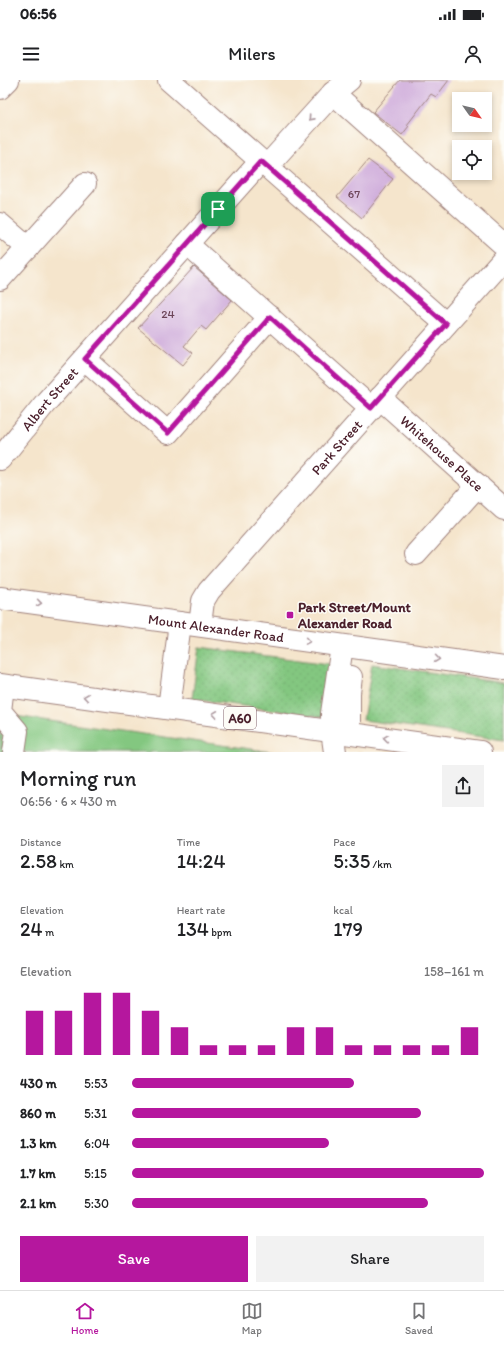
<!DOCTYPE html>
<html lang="en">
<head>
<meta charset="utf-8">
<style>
	:root { --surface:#fff; --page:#f2f2f2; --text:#202124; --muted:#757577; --line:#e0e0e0; --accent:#b5179e }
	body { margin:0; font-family:Itim,sans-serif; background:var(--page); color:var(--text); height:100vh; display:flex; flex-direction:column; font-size:15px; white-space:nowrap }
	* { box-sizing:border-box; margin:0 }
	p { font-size:13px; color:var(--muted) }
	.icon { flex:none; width:22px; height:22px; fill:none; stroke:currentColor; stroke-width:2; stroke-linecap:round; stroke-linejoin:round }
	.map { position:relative; height:672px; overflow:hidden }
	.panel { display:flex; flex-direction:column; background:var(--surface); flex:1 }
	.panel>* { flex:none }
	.needle { width:26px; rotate:124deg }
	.fabs { position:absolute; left:452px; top:12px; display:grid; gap:8px }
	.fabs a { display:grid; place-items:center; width:40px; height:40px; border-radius:0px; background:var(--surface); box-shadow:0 2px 6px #0003; font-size:20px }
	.pin { position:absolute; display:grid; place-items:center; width:34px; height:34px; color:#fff; margin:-17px; border-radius:8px; box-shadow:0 2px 6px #0006 }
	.round { display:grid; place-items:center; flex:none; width:42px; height:42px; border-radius:0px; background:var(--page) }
	.head { display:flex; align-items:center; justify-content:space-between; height:68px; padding:0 20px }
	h1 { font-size:22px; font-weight:600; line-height:30px }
	.metrics { display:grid; grid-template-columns:repeat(3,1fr); gap:6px; height:68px; padding:4px 20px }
	.metrics div { display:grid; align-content:center }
	.metrics b { font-size:20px; font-weight:600 }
	.metrics small { font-size:11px; font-weight:400 }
	.metrics p { font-size:11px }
	.chart { height:112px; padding:8px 20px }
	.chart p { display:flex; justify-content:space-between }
	.chart svg { width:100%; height:72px; margin-top:4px; stroke:var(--accent); stroke-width:6 }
	.cta { display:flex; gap:8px; margin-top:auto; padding:8px 20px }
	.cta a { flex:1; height:46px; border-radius:0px; background:var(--accent); color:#fff; font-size:16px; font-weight:600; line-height:46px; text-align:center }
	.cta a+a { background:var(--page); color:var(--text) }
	ul { padding:0 20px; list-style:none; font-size:13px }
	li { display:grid; grid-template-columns:64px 48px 1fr; align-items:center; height:30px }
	li i { height:10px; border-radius:5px; background:var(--accent) }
	.status { display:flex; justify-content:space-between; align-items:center; height:28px; padding:0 20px; background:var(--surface); direction:ltr }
	.status svg { height:11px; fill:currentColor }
	header { display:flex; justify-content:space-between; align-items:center; height:52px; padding:0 20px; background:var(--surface); font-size:18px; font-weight:600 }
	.menu { display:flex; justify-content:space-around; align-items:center; height:56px; border-top:1px solid var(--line); background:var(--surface); font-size:11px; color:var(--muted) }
	.menu a { display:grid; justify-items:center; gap:2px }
	.menu .current { color:var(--accent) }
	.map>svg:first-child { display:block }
	.grass { fill:url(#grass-dots); stroke:#667356 }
	.park { fill:#83c780; stroke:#667356 }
	.building { fill:#d2b1dd }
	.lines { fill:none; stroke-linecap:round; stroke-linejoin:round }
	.minor-casing { stroke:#a0827c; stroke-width:24 }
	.major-casing { stroke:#a0827c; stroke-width:24 }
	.minor { stroke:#fff; stroke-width:22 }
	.major { stroke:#fff; stroke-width:22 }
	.oneway { stroke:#ae9aa0 }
	.route-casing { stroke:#fff; stroke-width:8 }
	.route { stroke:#b5179e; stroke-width:5 }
	.poi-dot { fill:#b5179e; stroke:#fdfcf7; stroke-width:1.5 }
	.labels { text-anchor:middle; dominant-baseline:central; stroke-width:3; stroke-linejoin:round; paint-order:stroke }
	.number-label { font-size:12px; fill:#6c4458 }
	.shield { fill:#fdfcf7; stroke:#806168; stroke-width:1 }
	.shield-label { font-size:13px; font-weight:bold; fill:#4a1f2b }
	.street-label { font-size:14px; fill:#4a1f2b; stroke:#fdfcf7 }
	.poi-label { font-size:14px; font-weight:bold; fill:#4a1f2b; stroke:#fdfcf7; text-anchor:start }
</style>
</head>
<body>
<div class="status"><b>06:56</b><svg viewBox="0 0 49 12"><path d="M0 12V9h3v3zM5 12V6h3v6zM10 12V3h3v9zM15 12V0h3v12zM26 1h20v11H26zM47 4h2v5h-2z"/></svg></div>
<header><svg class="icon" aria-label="menu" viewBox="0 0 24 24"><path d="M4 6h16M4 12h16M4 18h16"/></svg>Milers<svg class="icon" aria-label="person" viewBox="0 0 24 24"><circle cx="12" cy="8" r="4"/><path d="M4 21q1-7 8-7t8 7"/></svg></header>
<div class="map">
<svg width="504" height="672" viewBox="0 0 504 672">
	<defs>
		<pattern id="grass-dots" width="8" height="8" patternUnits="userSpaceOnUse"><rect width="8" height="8" fill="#83c780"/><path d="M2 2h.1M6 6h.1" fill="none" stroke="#73aa6f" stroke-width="1.8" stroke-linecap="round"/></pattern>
	</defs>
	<rect width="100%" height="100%" fill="#fdfcf7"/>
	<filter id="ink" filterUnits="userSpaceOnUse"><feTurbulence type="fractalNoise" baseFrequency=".025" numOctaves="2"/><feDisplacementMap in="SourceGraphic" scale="8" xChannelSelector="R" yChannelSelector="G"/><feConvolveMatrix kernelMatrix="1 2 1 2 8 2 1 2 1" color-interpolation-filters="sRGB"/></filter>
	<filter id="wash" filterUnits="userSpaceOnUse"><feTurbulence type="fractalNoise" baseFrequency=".012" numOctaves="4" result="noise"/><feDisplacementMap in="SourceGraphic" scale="16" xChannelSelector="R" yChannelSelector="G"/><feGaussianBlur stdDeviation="0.9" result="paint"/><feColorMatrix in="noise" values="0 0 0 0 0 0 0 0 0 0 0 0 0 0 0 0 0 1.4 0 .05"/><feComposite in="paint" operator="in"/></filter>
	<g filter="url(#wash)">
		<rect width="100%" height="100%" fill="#f5e5cc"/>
		<!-- grass -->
		<path class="grass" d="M199,567L330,584L323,637L192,619Z
			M372,584L504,603V660L363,640Z"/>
		<!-- park -->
		<path class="park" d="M0,634L272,672H0Z"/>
		<g id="blocks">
			<!-- building -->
			<path class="building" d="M400,0H449L436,17L431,14L407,45L409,46L402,55L373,32Z
				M368,80L393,99L362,138L337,117Z
				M194,187L232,220L206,250L201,246L184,266L193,273L183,285L138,248Z"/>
		</g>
	</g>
	<g filter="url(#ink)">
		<use href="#blocks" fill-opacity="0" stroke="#a0827c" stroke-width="1"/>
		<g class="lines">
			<!-- minor casing -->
			<g class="minor-casing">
				<g id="minor">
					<path d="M169,0L446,244"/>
					<path d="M0,8L8,0"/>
					<path d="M333,13L504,165"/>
					<path d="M267,86L333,13L349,0"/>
					<path d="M0,144L28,168"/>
					<path d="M187,164L371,328"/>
					<path d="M0,199L85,104"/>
					<path d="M85,279L168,353L270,237"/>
					<path id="s1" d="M380,318L504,429"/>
					<path id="s2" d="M0,379L47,321L261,81"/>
					<path d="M416,474L478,405"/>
					<path id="s3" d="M200,545L203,521L209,511L504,179"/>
					<path d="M3,606L0,631L17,651L14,672"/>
					<path d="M332,651L335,672"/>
				</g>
			</g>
			<!-- major casing -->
			<g class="major-casing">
				<g id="major">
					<path id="s4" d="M0,518L504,588"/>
					<path d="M0,605L480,672"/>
					<path d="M169,628L180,543"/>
					<path d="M332,651V633L342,566"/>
					<path d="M349,653V613L351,597"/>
				</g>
			</g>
			<!-- minor -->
			<use href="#minor" class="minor"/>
			<!-- major -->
			<use href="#major" class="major"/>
		</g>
		<!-- one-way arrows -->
		<defs><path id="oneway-chevron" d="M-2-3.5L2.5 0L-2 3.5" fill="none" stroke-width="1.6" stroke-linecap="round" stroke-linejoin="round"/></defs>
		<g class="oneway">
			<use href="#oneway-chevron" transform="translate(311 38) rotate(132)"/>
			<use href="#oneway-chevron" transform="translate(39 523) rotate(8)"/>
			<use href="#oneway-chevron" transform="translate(308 561) rotate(9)"/>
			<use href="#oneway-chevron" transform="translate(437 579) rotate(8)"/>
			<use href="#oneway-chevron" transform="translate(86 617) rotate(-172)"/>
			<use href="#oneway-chevron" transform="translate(215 634) rotate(-172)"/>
			<use href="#oneway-chevron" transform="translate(386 658) rotate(-172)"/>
		</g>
	</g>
	<g class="lines" filter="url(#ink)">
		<!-- route casing -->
		<g class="route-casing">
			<path id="route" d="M261,81L446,244L371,328L270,237L168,353L85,279Z"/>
		</g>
		<!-- route -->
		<use href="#route" class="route"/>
	</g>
	<!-- markers -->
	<rect class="poi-dot" x="286" y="531" width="8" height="8" rx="2"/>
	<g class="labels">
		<!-- number labels -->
		<g class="number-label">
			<text x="354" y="114">67</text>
			<text x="168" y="234">24</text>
		</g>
		<!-- shield labels -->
		<rect class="shield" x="224" y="627" width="32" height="22" rx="3"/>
		<g class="shield-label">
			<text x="240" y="638">A60</text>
		</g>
		<!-- street labels -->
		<g class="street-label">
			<text stroke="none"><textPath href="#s2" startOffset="78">Albert Street</textPath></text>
			<text stroke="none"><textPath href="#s3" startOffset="228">Park Street</textPath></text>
			<text stroke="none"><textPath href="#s1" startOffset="83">Whitehouse Place</textPath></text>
			<text stroke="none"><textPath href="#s4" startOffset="218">Mount Alexander Road</textPath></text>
		</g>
		<!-- poi labels -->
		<g class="poi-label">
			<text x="298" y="527">Park Street/Mount<tspan x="298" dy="16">Alexander Road</tspan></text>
		</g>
	</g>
</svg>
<div class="fabs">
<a><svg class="needle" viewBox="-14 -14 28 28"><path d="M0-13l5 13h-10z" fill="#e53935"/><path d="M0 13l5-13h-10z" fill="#757577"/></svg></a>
<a><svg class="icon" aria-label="locate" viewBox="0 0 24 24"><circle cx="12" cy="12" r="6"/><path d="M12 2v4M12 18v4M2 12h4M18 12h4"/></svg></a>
</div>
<div class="pin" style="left:218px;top:129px;background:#1e9e55"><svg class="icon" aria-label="arrive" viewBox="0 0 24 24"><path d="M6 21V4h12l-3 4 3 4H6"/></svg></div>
</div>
<section class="panel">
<div class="head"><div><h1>Morning run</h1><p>06:56 · 6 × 430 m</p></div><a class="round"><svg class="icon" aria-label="share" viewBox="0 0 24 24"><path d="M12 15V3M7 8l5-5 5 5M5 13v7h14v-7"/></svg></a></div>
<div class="metrics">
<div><p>Distance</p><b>2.58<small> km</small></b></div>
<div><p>Time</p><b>14:24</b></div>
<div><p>Pace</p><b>5:35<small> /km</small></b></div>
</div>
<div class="metrics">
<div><p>Elevation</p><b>24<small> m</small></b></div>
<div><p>Heart rate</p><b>134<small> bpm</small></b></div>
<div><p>kcal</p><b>179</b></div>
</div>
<div class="chart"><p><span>Elevation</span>158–161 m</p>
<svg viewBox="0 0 160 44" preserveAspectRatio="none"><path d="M5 44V17M15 44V17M25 44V6M35 44V6M45 44V17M55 44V27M65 44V38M75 44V38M85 44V38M95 44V27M105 44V27M115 44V38M125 44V38M135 44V38M145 44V38M155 44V27"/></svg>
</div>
<ul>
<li><b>430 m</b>5:53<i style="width:63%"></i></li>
<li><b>860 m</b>5:31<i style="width:82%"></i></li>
<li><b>1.3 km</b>6:04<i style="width:56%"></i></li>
<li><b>1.7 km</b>5:15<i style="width:100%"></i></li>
<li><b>2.1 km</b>5:30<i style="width:84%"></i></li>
</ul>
<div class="cta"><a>Save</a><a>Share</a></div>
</section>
<nav class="menu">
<a class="current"><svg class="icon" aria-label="home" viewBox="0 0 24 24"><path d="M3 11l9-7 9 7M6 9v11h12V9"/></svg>Home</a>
<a><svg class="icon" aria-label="map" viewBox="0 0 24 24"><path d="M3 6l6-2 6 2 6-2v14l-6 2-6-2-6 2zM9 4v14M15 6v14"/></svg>Map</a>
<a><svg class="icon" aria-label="saved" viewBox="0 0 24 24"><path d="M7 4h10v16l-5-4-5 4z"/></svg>Saved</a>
</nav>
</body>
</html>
